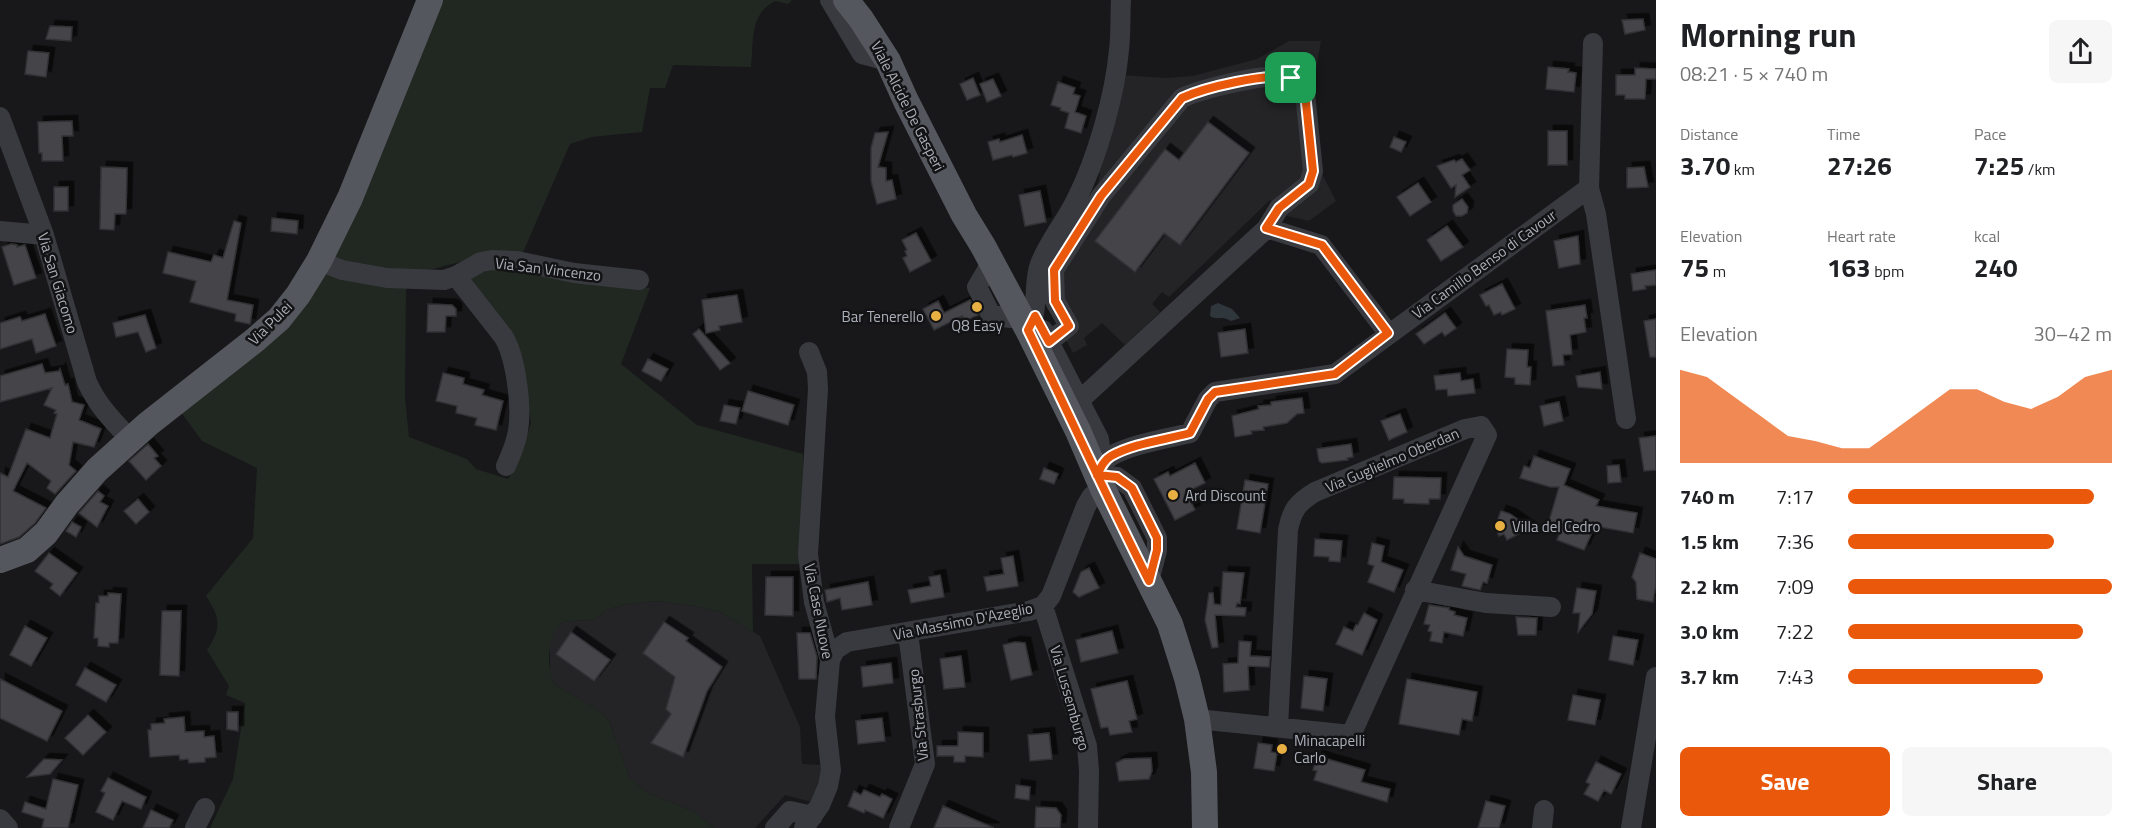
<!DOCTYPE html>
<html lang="en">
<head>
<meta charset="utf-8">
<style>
	:root { --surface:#fff; --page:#f6f6f6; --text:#202124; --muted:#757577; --accent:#ea580c }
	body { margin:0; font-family:"Titillium Web",sans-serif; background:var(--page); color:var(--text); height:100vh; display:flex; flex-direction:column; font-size:22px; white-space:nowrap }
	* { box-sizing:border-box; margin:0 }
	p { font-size:20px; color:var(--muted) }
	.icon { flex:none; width:33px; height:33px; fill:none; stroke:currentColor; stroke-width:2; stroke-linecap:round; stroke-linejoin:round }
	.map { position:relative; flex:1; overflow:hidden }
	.drawer { display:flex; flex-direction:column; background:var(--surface); width:480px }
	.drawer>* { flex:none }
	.pin { position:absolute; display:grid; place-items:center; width:51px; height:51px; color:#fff; margin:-26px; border-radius:12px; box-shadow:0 3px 9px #0006 }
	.round { display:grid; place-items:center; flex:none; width:63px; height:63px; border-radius:9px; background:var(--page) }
	.summary { display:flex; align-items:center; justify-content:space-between; height:102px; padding:0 24px }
	h1 { font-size:33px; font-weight:700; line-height:45px }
	.stats { display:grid; grid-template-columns:repeat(3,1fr); gap:9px; height:102px; padding:6px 24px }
	.stats div { display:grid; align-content:center }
	.stats b { font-size:26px; font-weight:700 }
	.stats small { font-size:16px; font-weight:400 }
	.stats p { font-size:16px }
	.chart { height:168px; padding:12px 24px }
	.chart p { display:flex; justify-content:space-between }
	.chart svg { width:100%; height:108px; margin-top:6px; fill:var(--accent); opacity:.7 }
	.action { display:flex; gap:12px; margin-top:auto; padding:12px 24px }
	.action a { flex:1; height:69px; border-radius:9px; background:var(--accent); color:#fff; font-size:24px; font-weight:700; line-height:69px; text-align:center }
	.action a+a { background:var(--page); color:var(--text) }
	ul { padding:0 24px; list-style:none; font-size:20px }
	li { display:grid; grid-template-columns:96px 72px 1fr; align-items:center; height:45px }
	li i { height:15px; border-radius:8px; background:var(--accent) }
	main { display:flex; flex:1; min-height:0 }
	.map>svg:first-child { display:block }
	.built { fill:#242427 }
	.green { fill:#202821 }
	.water { fill:#2f373d }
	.building { fill:#45454a; stroke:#323236; stroke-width:1.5; filter:url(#shadow) }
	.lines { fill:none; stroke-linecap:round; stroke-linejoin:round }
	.minor { stroke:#393a3f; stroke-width:20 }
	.major { stroke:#55575e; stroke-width:26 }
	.route-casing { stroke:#fff; stroke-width:12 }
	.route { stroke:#ea580c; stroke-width:8 }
	.poi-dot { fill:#e8b042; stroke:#131315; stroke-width:2 }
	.labels { text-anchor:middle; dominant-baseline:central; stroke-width:5; stroke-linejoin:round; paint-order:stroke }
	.street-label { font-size:15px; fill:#abafb9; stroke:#131315 }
	.poi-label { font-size:15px; fill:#abafb9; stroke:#131315; text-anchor:start }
</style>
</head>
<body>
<main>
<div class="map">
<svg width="1656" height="828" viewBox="0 0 1656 828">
	<defs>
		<filter id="shadow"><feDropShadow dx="5.5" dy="-5.5" stdDeviation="0" flood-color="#0009"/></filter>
	</defs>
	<rect width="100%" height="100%" fill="#18181a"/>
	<!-- built -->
	<path class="built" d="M1289,41H1321L1312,92L1321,172L1336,201L1309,221L1287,216L1270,200L1169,297L1162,292L1152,304L1160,312L1125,345L1102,323L1084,338L1087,345L1073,353L1043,297L1097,189L1100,174L1097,168L1104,156L1119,109L1122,87L1120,75L1167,78L1193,76L1257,59Z
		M657,601L695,606L720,612L760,636L800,727L802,764L821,765V776L812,802L785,795L755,828H714L695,812L648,793L630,779L609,721L601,712L554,684L550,673V645L555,630L562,622L595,619L606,610L627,604Z"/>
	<!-- green -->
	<path class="green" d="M438,0H792L788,4L775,1C749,15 754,40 751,67L673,65L665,88H650L642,132L591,137L570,144L521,257L487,255L417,273L360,270L333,257Z
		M526,269L572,280L650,288L621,364L697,425L803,454L804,564H752L753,632L720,612L695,606L657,601L627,604L606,610L595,619L562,622C547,639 546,664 554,684L601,712L609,721L630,779L648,793L695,812L714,828H210L233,779L245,703L226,695L229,686L207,650C222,628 220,617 206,596L253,538L257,468L202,441L181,412L325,271L406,286L405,398L409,437L467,459L476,469L508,479L519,460L531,423L517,341L471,279L477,270Z"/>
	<!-- water -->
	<path class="water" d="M1218,303L1232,309L1240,318L1231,321C1221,315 1218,321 1210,316L1211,306Z"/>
	<!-- building -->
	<path class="building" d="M1643,19L1645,30L1625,34L1622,20Z
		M50,26L72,27L71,41L46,39Z
		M28,51L49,53L46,77L25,74Z
		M1548,67L1569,69L1568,72L1576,73L1574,92L1546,89Z
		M1635,68L1656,69V79H1646L1645,99H1625V95H1616V75H1635Z
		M973,78L980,95L967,100L960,84Z
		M993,79L1001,96L987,102L980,84Z
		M1058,82L1075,88L1073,94L1080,96L1075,112L1086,116L1081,133L1065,128L1069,113L1060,110L1061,108L1051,105Z
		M72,121L73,136H62L63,161H42V153H39L38,122Z
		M1208,122L1249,153L1180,245L1164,233L1135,272L1095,241L1165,149L1179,160Z
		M1548,131H1567V165H1548Z
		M888,132L878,167L886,168V181L892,180L896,199L877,204L871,181V148L875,133Z
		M1022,135L1027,153L1013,157L1012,155L993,160L988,142L999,139L1000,142Z
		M1394,137L1406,142L1401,152L1390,147Z
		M1462,159L1470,170L1462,175L1470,187L1455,197L1456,185L1451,188L1437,166L1454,160L1456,162Z
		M101,167L127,168L126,214H115L114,230L100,229Z
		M1644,167L1648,187L1627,188V168Z
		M1418,183L1431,202L1410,216L1397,197Z
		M54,187H68V211H54Z
		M1040,191L1046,222L1025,226L1019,195Z
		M1462,199L1468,207L1467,213L1462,216H1456L1453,211V205Z
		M272,218L298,221L297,234L271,231Z
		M234,221L241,223L227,300L253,305L250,324L235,321L236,314L190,302L196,281L163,273L168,252L211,262L214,255L223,258Z
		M1447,226L1463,247L1441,261L1427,240Z
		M916,233L931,261L910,272L903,258L907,256L905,251L907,250L902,240Z
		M1578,236L1580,264L1559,268L1554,241Z
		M11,244L17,245V247L25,245L36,278L14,285L2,247Z
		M1656,270V285L1645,286L1646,289L1633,291L1631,274Z
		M1502,284L1515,309L1502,315L1501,312L1494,315L1489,305L1486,306L1480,295Z
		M737,295L742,322L719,326L720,330L706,333L702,300Z
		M970,300L978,315L965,321L962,316L934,330L923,309L938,301L944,313Z
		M428,304L452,305L456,309V316H446L445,332H427Z
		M1585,305L1587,318H1584L1586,332L1570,335L1572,354L1563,355L1564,365L1553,366L1546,311Z
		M1445,313L1456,328L1445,336L1442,332L1424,344L1416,334Z
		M45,314L56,346L36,353L32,339L0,349V323L20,317L22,321Z
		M145,315L156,348L146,352L138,332L116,337L113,323Z
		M1656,319V357H1650L1644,321Z
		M699,329L730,363L720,370L693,334Z
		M1245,329L1248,353L1221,357L1218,333Z
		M1507,349L1528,350L1527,367H1531L1530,385L1515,384V378L1505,377Z
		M648,359L668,369L661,381L642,371Z
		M42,364L45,373L59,371L60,369L65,385L68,384L72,402L84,405L79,420L101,429L94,447L73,442L69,465L76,471L55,494L47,488L51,481L27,463L13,491L46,508L35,523L19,537L0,544V473L8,477L26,429L50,438L57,414L54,413L56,410L44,405L52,388L0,402V376Z
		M1600,372L1602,389L1578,387L1576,376Z
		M443,373L464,378L463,384L484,390L482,395L503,401L496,430L475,425L477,418L456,413L457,406L436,401Z
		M1460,373L1461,381L1473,379L1475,393L1448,396L1447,389L1436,390L1434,376Z
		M748,391L794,405L788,425L742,411Z
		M1302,398L1304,413L1297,414L1287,423L1263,427L1264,430L1251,431L1252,434L1235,437L1232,416L1259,409L1258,406L1271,405V402Z
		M1559,402L1563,421L1544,426L1540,406Z
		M724,405L740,408L736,424L720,421Z
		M1400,414L1407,432L1389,440L1381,421Z
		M1656,436V470L1644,471L1639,438Z
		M148,444L158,456L154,458L161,466L146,480L129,461Z
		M1351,444L1353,457L1347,458L1348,460L1322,463L1319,461L1317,449Z
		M1534,456L1570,469L1564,485L1599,500L1596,506L1637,513L1633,533L1595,526L1584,550L1557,540L1560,532L1548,525L1559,487H1550L1520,478L1524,466L1530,468Z
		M1195,463L1205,483L1186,492L1195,510L1175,520L1154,479L1168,472L1170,476Z
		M1619,465L1621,482L1608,483L1607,466Z
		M1044,468L1058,474L1054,484L1040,479Z
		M1394,477L1441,478L1440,499H1429V504L1404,503V499H1393Z
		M1245,480L1268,484L1260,533L1237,529Z
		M98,491L104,496L100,502L108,506L97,527L79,513Z
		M138,499L149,512L136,524L124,511Z
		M1501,511L1510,514L1530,528L1507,540L1504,534L1499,536L1495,527Z
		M72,522L81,527L76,537L66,531Z
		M1315,539L1342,541L1340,562L1329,561V557L1314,556Z
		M1372,543L1384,546L1381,562L1403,570L1394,592L1368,582L1374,566L1368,564Z
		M1458,547L1464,556L1492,565L1487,583L1483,582L1480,590L1462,586L1466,574L1451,570Z
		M49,553L77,573L60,596L50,588L53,584L35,571Z
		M1640,553L1656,559V584L1653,602L1637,599L1636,582L1632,577Z
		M1013,556L1018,586L987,591L984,577L1004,574L1001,558Z
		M1089,568L1099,588L1079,597L1073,592L1081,572Z
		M1223,572L1244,573L1240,604L1237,603L1236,607L1246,608L1245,616L1215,615L1218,647L1212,648L1205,620L1209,593H1213L1214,604L1221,605Z
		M940,575L944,597L911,603L908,590L931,586L929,577Z
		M766,577H793V616L765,615Z
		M868,582L872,605L842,610L840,598L827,602L825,590Z
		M1577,588L1596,591L1592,614L1578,632L1580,613H1573Z
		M108,593L121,594L118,643H109V647L98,646V638H94L96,603H99V596H108Z
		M1429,605L1449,608V610L1455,612L1454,615L1467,618L1463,636L1444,632L1442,643L1430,641L1432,632L1428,631L1430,625L1424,624Z
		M162,611H181L179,676L160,675Z
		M1364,613L1377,620L1362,655L1336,644L1344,627L1353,631L1356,625H1358Z
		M1516,617L1537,618L1536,635H1518Z
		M664,622L688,638L686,641L722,667L707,691L683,757L651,743L671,714L666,709L675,677L643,653Z
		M25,626L47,638L31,666L10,655Z
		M1112,631L1118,653L1081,662L1076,640Z
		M571,632L610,660L594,681L556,654Z
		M797,633H810L817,657L816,679H799Z
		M1613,636L1638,640L1633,665L1609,660Z
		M1239,641L1251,642L1250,656L1270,657L1269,667L1248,666L1249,690L1224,692L1223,664L1238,663Z
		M1015,642L1025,643L1032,675L1011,680L1003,645Z
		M961,656L965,687L944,689L940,659Z
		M891,663L893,683L863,687L861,667Z
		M85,668L116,685L106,702L76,685Z
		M1304,676L1327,679L1323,711L1301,708Z
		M0,679L62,711L47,741L0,718Z
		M1407,679L1477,692L1472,721L1462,719L1459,735L1399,724Z
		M1127,681L1137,719L1129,721L1132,732L1110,735L1108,727L1101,728L1091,689Z
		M1573,695L1600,700L1595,725L1568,720Z
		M227,712H238V731L227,729Z
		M88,715L106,732L83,755L65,738Z
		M184,717L185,732L204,731V737L214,736L216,757L205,758V762L189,763L188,759L180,760L179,755L150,757L148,730H151V724L165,723L164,719Z
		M882,718L885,741L858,744L856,721Z
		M958,732L983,733V757L965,756V762H954V756H937V746H958Z
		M1049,733L1052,759L1030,761L1028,735Z
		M1258,743L1272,745L1271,752L1277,753L1274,771L1254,768Z
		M1317,756L1365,770L1361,782L1390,789L1387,802L1314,780L1317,771L1313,770Z
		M1151,758L1152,771L1149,779L1119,781L1116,763L1124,759Z
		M44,759L62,760L50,774L27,777Z
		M1596,762L1621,774L1611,794L1604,790L1598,801L1584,794L1590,784L1586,782Z
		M108,778L146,797L141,809L122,801L113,820L96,812L105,793L101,791Z
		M53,779L78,785L68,828H42L44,819L22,812L25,802L46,809Z
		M1016,785L1030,787L1029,800L1015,798Z
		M864,790L880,797L882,794L892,799L883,818L865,810L864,813L848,806L854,791L861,795Z
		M1486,801L1505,806L1499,828H1478Z
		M943,806L994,828H934Z
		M1036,807L1056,808L1061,815L1060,828H1035Z
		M151,810L173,820L169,828H143Z"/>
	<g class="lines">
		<!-- minor -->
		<path class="minor" d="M830,0L862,54L888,61
			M0,117L44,235L87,382C97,405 113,421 130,439
			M1589,188L1596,214L1626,419
			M0,231L44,235
			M319,261L342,270L387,278L444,280L456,276L481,262L492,260L517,261L574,273L639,280
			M987,270L977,287L991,315L1011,318
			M456,276L503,336C516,356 522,407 518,431C516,443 511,455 506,466
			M1028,330C1040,310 1032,286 1040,264C1049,241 1066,221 1076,200C1097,159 1115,95 1119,50C1121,34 1120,17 1121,0
			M1043,330L1099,439L1102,464
			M1049,342L1069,326L1055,301L1054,270L1101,196L1182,98C1201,89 1269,72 1288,77C1296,80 1300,86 1305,93L1313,171L1309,184L1279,208L1267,228
			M1079,401L1267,228L1321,245L1388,333
			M1149,581L1157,551V538L1132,488L1117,477L1097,475C1100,468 1104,460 1111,456C1132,444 1166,439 1190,433L1208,399L1215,392L1335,374L1589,188L1593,43
			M1415,590L1486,603L1551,607
			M1043,606L1087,746L1089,771L1088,828
			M830,660L835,650L847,642L1029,611L1043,606L1051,596L1086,506L1092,496L1103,489
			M1197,719L1351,735L1487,435L1481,426L1465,429L1315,492C1297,503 1292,510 1288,530L1278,727
			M0,819L8,828
			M195,828L205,808
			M775,828L790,811L813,816
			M804,828L820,805L828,786L831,770L825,717L830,660L814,602L808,554L818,389L817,372L809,352
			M899,828L925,764L908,633
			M1542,828L1544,810
			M1631,828L1656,677"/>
		<!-- major -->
		<path class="major" d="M846,0L861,19L888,61L906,101L964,215L983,246L1028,330L1078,431L1103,489L1170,624L1187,678L1197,719L1204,772L1205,828
			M0,560L27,550L46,533L67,504L97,470L148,424L255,340L279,319L298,295L319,261L350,198L430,0"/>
	</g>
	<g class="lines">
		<!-- route casing -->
		<g class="route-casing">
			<path id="route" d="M1291,78C1266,73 1206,87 1182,98L1101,196L1054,270L1055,301L1069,326L1049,342L1035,316L1028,330C1069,414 1107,498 1149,581L1157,550V538L1132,488L1117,477L1097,475C1101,467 1104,460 1111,456C1134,443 1165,440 1190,433L1208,399L1215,392L1335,374L1388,333L1322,245L1266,228L1279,208L1309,184L1313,171L1305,93L1299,84L1291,78"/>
		</g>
		<!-- route -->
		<use href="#route" class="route"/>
	</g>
	<!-- markers -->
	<g class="poi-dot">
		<circle cx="977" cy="307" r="6"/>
		<circle cx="936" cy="316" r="6"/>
		<circle cx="1173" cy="495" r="6"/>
		<circle cx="1500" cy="526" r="6"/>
		<circle cx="1282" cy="749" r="6"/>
	</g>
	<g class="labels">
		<!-- street labels -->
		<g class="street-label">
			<text transform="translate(908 106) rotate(63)">Viale Alcide De Gasperi</text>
			<text transform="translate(1484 264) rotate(-36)">Via Camillo Benso di Cavour</text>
			<text transform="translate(548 269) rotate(7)">Via San Vincenzo</text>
			<text transform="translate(58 283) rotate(73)">Via San Giacomo</text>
			<text transform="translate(270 323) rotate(-45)">Via Pulei</text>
			<text transform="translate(1392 460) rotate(-23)">Via Guglielmo Oberdan</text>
			<text transform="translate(819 611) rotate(79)">Via Case Nuove</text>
			<text transform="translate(963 621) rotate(-11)">Via Massimo D'Azeglio</text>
			<text transform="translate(1070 698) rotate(74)">Via Lussemburgo</text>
			<text transform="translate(918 715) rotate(-96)">Via Strasburgo</text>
		</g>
		<!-- poi labels -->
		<g class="poi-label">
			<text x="924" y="316" text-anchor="end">Bar Tenerello</text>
			<text x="977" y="325" text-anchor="middle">Q8 Easy</text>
			<text x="1185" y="495">Ard Discount</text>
			<text x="1512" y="526">Villa del Cedro</text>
			<text x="1294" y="740">Minacapelli<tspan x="1294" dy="17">Carlo</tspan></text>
		</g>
	</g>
</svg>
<div class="pin" style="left:1291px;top:78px;background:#1e9e55"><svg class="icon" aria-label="arrive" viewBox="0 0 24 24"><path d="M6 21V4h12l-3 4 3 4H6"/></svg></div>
</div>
<section class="drawer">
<div class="summary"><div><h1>Morning run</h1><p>08:21 · 5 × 740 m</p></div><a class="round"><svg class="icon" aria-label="share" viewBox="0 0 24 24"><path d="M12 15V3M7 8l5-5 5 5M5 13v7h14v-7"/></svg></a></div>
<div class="stats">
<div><p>Distance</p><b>3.70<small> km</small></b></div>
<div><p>Time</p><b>27:26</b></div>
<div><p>Pace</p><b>7:25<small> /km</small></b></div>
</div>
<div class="stats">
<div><p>Elevation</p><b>75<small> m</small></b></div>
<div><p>Heart rate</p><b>163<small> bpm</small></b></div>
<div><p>kcal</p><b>240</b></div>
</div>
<div class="chart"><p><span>Elevation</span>30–42 m</p>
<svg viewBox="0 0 160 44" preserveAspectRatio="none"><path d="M0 44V6L10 9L20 17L30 25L40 33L50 35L60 38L70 38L80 30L90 22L100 14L110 14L120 19L130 22L140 17L150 9L160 6V44z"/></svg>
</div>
<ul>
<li><b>740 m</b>7:17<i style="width:93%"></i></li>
<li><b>1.5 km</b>7:36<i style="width:78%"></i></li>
<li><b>2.2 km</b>7:09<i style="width:100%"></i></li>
<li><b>3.0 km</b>7:22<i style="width:89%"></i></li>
<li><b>3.7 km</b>7:43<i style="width:74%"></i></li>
</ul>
<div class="action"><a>Save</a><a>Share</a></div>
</section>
</main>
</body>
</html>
